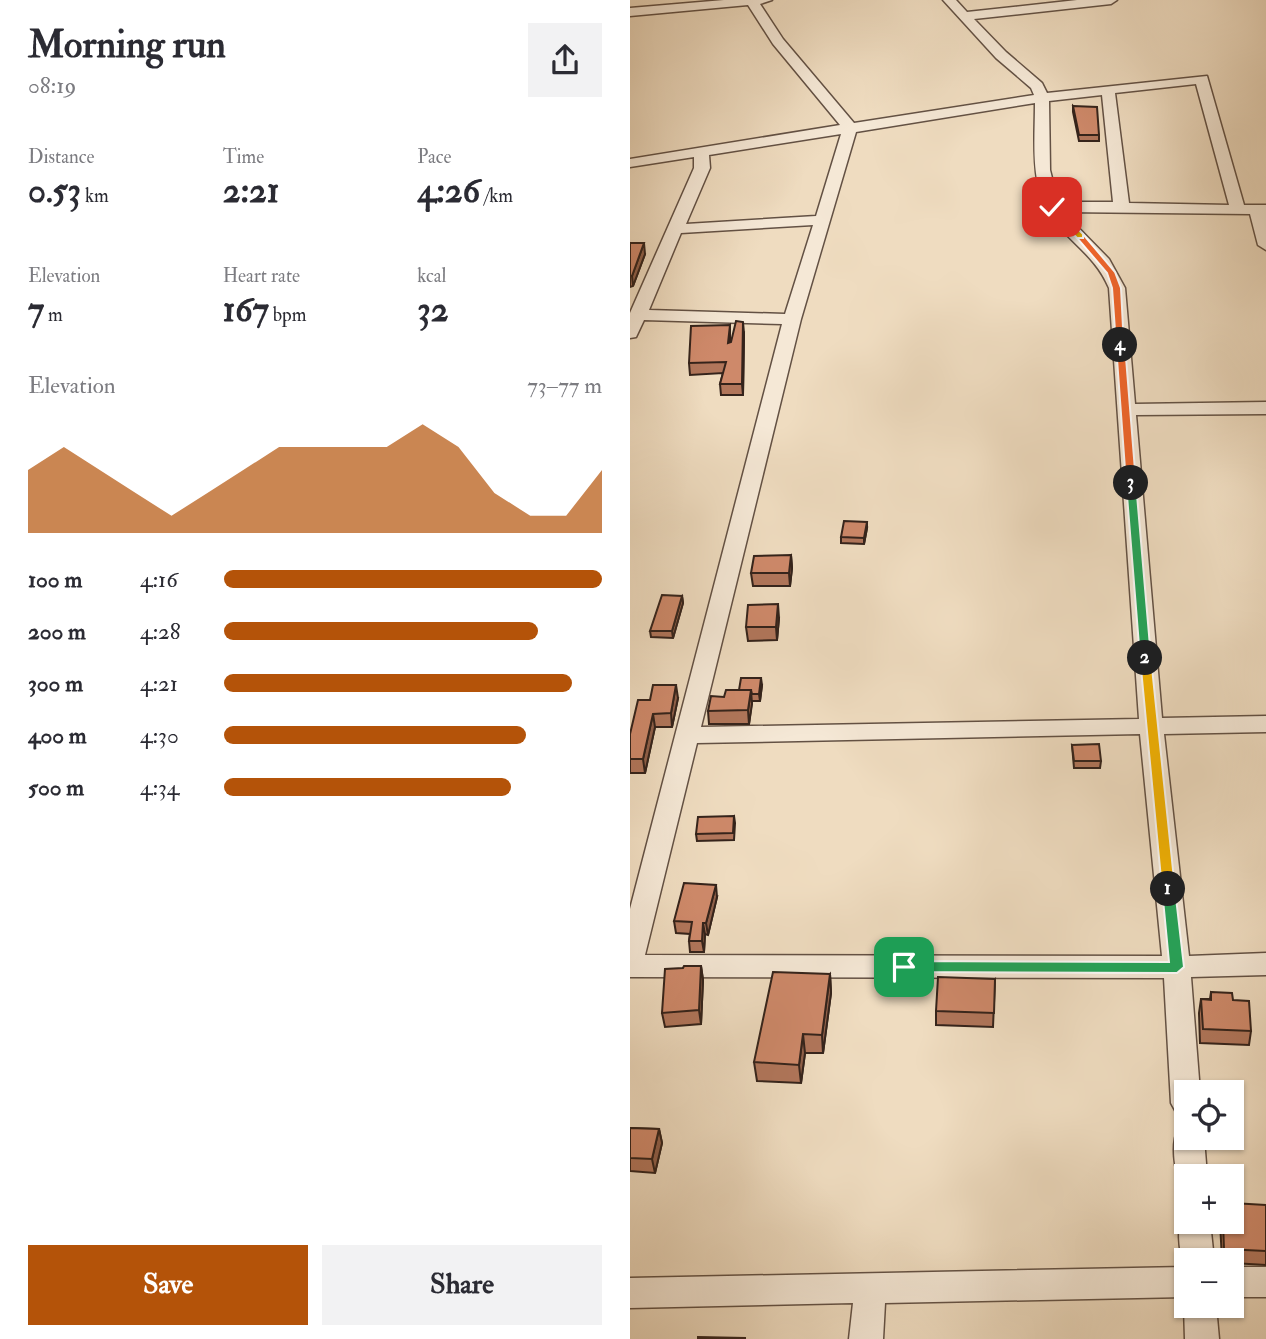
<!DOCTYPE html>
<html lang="en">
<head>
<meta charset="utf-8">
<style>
	:root { --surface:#fff; --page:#f2f2f3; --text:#2b2b33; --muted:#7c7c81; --accent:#b45309 }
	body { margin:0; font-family:"IM FELL Double Pica",serif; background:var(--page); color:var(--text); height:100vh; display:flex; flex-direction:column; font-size:26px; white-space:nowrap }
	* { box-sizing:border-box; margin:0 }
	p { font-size:23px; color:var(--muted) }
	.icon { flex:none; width:38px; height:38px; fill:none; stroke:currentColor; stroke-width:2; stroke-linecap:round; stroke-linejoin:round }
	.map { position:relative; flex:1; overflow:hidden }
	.side { display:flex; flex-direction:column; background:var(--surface); width:630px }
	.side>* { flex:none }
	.tools { position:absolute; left:544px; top:1080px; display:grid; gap:14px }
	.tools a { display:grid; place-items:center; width:70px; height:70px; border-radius:0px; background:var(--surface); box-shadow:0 2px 5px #0004; font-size:35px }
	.pin { position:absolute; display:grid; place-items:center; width:60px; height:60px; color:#fff; margin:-30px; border-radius:14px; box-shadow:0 4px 10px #0006 }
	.km { position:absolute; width:35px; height:35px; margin:-18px; border-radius:50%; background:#222; color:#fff; font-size:19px; line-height:35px; text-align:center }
	.round { display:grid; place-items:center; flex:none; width:74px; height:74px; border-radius:0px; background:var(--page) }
	.headline { display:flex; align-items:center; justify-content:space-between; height:119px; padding:0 28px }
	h1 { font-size:38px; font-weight:700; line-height:52px }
	.stats { display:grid; grid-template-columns:repeat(3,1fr); gap:10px; height:119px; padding:7px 28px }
	.stats div { display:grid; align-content:center }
	.stats b { font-size:35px; font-weight:700 }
	.stats small { font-size:19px; font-weight:400 }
	.stats p { font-size:19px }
	.chart { height:196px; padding:14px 28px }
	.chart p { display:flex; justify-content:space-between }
	.chart svg { width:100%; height:126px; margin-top:7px; fill:var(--accent); opacity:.7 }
	.button { display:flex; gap:14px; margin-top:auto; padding:14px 28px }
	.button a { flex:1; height:80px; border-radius:0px; background:var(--accent); color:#fff; font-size:28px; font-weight:700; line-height:80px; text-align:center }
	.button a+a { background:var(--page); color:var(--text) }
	ul { padding:0 28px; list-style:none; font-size:23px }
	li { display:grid; grid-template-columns:112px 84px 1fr; align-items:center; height:52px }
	li i { height:18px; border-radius:9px; background:var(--accent) }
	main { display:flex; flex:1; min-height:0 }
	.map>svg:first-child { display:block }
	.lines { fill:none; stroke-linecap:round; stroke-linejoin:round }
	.minor-casing { stroke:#635144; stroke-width:3 }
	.minor { fill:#f5e8d6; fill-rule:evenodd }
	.wall { fill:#b1765b; stroke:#34231b; stroke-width:2 }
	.shaded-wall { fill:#90604a; stroke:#34231b; stroke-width:2 }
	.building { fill:#ce896a; stroke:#34231b; stroke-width:2 }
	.split-1 { fill:#22a559; stroke:#fff; stroke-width:2 }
	.split-2 { fill:#f5b400; stroke:#fff; stroke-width:2 }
	.split-3 { fill:#22a559; stroke:#fff; stroke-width:2 }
	.split-4 { fill:#f0652b; stroke:#fff; stroke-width:2 }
	.split-5 { fill:#f0652b; stroke:#fff; stroke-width:2 }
	.split-6 { fill:#f5b400; stroke:#fff; stroke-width:2 }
</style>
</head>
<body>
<main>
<section class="side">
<div class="headline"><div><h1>Morning run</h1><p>08:19</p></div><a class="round"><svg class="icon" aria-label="share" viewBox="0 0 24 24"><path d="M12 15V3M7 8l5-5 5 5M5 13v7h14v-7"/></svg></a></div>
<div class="stats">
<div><p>Distance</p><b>0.53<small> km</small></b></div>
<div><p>Time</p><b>2:21</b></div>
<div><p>Pace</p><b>4:26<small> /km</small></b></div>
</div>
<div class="stats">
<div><p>Elevation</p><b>7<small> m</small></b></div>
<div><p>Heart rate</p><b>167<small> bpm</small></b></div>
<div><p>kcal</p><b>32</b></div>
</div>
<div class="chart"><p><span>Elevation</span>73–77 m</p>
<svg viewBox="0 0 160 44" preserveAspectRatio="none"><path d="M0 44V22L10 14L20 22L30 30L40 38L50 30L60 22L70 14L80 14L90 14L100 14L110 6L120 14L130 30L140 38L150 38L160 22V44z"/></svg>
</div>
<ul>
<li><b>100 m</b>4:16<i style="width:100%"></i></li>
<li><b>200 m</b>4:28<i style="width:83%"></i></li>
<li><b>300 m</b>4:21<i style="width:92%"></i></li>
<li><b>400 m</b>4:30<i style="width:80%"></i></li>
<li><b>500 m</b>4:34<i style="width:76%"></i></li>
</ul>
<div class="button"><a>Save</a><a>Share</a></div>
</section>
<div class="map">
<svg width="636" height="1339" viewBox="0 0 636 1339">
	<rect width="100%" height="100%" fill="#efdcc0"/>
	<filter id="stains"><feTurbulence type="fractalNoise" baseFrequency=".00286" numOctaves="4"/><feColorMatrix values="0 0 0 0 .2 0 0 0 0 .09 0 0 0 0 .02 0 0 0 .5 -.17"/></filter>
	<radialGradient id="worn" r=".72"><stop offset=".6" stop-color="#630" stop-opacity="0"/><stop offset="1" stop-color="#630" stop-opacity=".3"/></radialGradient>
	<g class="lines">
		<!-- minor casing -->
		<g class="minor-casing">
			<path id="minor" d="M94,0H142L130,4L153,39L224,123L404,95L401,88L366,58L313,0H326L337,12L447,0H487L481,4L344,19L376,52L412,83L417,93L577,76L614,205H636V250L628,245L620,214L433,212L479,259L495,288L505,404L636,402V414L506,415L532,718L636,716V732L534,734L559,956L636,953V975L561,977L570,1092H556V1115L546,1112L541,1103L534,978L0,977V909L152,324L14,320L6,337L0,338V313L64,168V157L0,167V159L210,125L143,44L118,5L0,16V8ZM566,84L599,205L499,203L485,93ZM472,95L483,202H428L420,170L419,101ZM405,103C405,148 398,194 431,229C450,249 468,262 479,288L509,719L71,727L171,319L226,132ZM211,134L186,216L56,224L80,168L79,155ZM183,225L155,314L19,310L51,233ZM510,734L532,956L15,955L67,743Z
				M556,1126V1138H574L577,1176H556V1187L551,1185C544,1170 541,1144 548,1129Z
				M556,1211V1222H580L584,1260H556V1297L255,1303L253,1339H219L223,1303L0,1308V1278L555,1267C549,1253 545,1223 556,1211Z
				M602,1267H636V1297H602Z
				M556,1300V1306H586L589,1339H555L554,1306Z"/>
		</g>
		<!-- minor -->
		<use href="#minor" class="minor"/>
	</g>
	<!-- wall -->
	<path class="wall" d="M443,106L469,135V141H449L443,112Z
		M0,243L15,254L3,286L0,287Z
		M100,325V343L114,333L113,395H91L90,384L93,373L60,375L59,363Z
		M237,528L234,544L211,543V537Z
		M161,555L162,568L160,586H123L121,573Z
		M52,596L53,603L43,638L21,637L20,631Z
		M149,618L147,640L118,641L116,627Z
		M132,685L130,701H122L119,724H79L78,711L94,697L109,690Z
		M48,698L42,727H25L15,773H0V734L20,700Z
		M442,745L471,761L470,768H444Z
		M104,816L105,823L104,840L67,841L66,834Z
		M87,897L78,935L75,934L74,952H60L59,941L60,934L46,933L44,921Z
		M71,966L73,980L71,1024L35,1027L32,1013L53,968Z
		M200,974L201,993L193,1053H175L171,1083L127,1081L124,1062Z
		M365,979L363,1027L306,1025V1011Z
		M581,992L603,1000L621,1031L619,1045L570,1043L569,1013L571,999H580Z
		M602,1095L608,1126L605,1140L578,1139V1138H602Z
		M0,1128L29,1129L32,1143L25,1173L0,1171Z
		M636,1205V1265L602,1263V1260H592L590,1222H602Z"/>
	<!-- shaded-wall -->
	<path class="shaded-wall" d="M14,243L15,254L3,286L2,276Z
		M113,322L114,333L113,395L112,384Z
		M237,522V528L234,544V538Z
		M161,555L162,568L160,586L159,573Z
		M52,596L53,603L43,638L42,631Z
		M148,604L149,618L147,640L146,627Z
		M131,678L132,685L130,701L129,694Z
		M46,685L48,698L42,727L41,713Z
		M121,690L122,704L119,724L118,710Z
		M23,714L25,727L15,773L13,759Z
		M86,885L87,897L78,935L76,923Z
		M73,923L75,934L74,952L72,941Z
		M71,966L73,980L71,1024L69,1010Z
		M200,974L201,993L193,1053L192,1035Z
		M173,1034L175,1053L171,1083L169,1065Z
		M29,1129L32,1143L25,1173L22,1159Z"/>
	<!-- building -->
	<path class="building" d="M443,106L467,107L469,135H449Z
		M0,243H14L2,276H0Z
		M106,321L113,322L112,384H90L96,362L59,363L61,326L100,325L98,343L101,342Z
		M214,521L237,522L234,538L211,537Z
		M161,555L159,573H121L124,556Z
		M32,595L52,596L42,631H20Z
		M148,604L146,627H116L118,605Z
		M111,678H131L129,694H122L121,690H109Z
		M23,685H46L41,713L23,714L13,759H0V734L8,700H20Z
		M96,690H121L118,710L78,711L81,696L94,697Z
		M469,744L471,761H444L442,745Z
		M104,816L103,833L66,834L68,817Z
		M54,883L86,885L76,923H73L72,941H59L62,922L44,921Z
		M54,966H71L69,1010L32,1013L35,969L53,968Z
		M143,972L200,974L192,1035L173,1034L169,1065L124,1062Z
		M308,977L365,979L364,1013L306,1011Z
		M581,992L602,993L603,1000L619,1001L621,1031L573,1029L571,999L581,1000Z
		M602,1095H606L608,1126H602Z
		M0,1128L29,1129L22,1159L0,1158Z
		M602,1203L636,1205V1251L594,1249L593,1222H602Z
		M68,1337L116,1338L68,1339Z"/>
	<!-- split-1 -->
	<path class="split-1" d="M538,885L545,889L554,967L547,973L274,972L267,967L274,961L539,962L532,889Z"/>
	<!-- split-2 -->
	<path class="split-2" d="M515,655L521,658L545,889L538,894L532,889L510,658Z"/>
	<!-- split-3 -->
	<path class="split-3" d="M501,480L506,483L521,658L515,662L510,658L496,483Z"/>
	<!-- split-4 -->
	<path class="split-4" d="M490,343L495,345L506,483L501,486L496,483L486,345Z"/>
	<!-- split-5 -->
	<path class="split-5" d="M447,234H453L485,272L491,288L494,347L486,345L482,288L477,273L447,238Z"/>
	<!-- split-6 -->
	<path class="split-6" d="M419,205H424L453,234V238H447L419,209Z"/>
	<rect width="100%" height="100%" filter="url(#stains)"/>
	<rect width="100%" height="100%" fill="url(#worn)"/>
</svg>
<div class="tools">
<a><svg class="icon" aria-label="locate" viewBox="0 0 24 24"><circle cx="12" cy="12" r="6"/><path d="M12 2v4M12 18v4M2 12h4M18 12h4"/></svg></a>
<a>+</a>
<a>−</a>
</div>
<div class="pin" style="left:274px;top:967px;background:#1e9e55"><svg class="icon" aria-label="arrive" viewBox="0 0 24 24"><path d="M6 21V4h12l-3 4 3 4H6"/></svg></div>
<div class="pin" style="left:422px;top:207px;background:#d93025"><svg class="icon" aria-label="check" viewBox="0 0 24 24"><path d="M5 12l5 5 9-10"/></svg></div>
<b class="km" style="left:538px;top:889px">1</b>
<b class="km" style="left:515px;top:658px">2</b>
<b class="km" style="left:501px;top:483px">3</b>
<b class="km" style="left:490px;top:345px">4</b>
</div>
</main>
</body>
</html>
